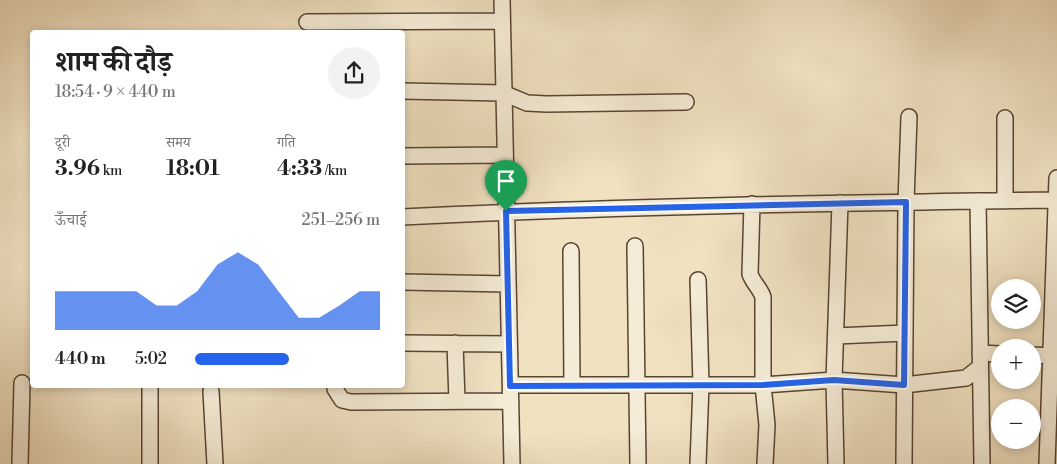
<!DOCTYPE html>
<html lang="hi">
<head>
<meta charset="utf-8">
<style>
	:root { --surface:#fff; --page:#f2f2f2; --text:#222; --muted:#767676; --accent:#2563eb }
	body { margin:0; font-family:"Libre Bodoni","Noto Serif Devanagari",serif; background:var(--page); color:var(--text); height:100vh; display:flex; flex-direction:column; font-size:19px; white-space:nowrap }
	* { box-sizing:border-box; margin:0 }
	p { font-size:16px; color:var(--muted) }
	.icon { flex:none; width:28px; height:28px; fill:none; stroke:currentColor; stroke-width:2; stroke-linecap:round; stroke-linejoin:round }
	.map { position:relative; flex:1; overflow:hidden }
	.panel { position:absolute; left:30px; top:30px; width:375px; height:358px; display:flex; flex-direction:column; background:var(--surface); border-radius:5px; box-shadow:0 2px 8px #0003 }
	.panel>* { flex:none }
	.buttons { position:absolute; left:991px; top:279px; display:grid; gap:10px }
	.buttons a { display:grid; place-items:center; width:50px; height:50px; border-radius:50%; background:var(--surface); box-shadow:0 2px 8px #0003; font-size:25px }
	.pin { position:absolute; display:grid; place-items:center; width:42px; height:42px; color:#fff; margin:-51px -21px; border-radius:50% 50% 50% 0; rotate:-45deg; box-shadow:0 0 5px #0007 }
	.pin .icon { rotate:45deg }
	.round { display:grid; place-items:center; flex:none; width:52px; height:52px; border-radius:26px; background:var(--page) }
	.headline { display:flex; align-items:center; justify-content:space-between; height:85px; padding:0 25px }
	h1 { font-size:28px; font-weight:700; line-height:38px }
	.stats { display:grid; grid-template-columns:repeat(3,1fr); gap:8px; height:85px; padding:5px 25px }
	.stats div { display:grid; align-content:center }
	.stats b { font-size:21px; font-weight:700 }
	.stats small { font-size:14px; font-weight:400 }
	.stats p { font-size:14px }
	.chart { height:140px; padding:10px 25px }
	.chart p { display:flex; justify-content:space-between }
	.chart svg { width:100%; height:90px; margin-top:5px; fill:var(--accent); opacity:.7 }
	ul { padding:0 25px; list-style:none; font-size:16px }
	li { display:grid; grid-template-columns:80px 60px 1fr; align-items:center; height:38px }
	li i { height:12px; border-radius:6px; background:var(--accent) }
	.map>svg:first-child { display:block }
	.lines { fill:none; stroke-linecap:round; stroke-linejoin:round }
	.minor-casing { stroke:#584531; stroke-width:18 }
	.minor { stroke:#f5ecd7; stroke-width:15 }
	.route-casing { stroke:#fff; stroke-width:10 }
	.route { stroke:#2563eb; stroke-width:6 }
</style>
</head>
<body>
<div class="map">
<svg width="1057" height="464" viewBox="0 0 1057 464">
	<rect width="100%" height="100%" fill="#f0e1c1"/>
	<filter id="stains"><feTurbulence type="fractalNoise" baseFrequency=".004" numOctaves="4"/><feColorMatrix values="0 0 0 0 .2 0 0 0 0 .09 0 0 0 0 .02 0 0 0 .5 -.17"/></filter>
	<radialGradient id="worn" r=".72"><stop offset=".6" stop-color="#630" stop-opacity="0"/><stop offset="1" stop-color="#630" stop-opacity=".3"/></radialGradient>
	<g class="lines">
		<!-- minor casing -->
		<g class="minor-casing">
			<path id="minor" d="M502,0L512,464
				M307,22L502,21
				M402,91L503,93L527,103L547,104L686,102
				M402,156L505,155
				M978,201L982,464
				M1005,201V118
				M752,204L750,274C753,283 760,288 763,297V385L767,425L765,464
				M402,217C621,206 839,203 1057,200
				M635,246L638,464
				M571,251L572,385
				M698,280L701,385L698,464
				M402,282L508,284
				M836,336L905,333
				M402,343L509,344
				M455,343L457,401
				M980,353L1000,354
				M1032,355L1052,356
				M335,385V389L342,400L351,402L511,401
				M511,385H763L834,380L904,385L966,378L980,367
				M211,391L215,464
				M20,464L22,383
				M150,464V386
				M836,464L834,380L840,203
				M904,464L906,202L909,117
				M1047,464L1057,178"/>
		</g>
		<!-- minor -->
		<use href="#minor" class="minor"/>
	</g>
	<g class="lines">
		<!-- route casing -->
		<g class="route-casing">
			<path id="route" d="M906,202L904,385L834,380L763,385L510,386L506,211Z"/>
		</g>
		<!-- route -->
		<use href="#route" class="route"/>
	</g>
	<rect width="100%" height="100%" filter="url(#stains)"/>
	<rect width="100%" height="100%" fill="url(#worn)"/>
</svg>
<div class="buttons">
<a><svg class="icon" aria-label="layers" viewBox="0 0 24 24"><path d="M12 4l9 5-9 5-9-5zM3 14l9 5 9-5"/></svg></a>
<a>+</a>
<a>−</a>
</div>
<div class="pin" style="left:506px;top:211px;background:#1e9e55"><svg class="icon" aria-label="arrive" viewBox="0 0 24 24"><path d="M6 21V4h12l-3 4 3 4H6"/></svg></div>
<section class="panel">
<div class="headline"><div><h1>शाम की दौड़</h1><p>18:54 · 9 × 440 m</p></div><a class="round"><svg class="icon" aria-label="share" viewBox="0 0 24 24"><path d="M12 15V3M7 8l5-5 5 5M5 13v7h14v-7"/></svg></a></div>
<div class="stats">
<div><p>दूरी</p><b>3.96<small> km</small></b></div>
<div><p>समय</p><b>18:01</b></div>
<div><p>गति</p><b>4:33<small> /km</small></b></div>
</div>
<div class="chart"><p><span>ऊँचाई</span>251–256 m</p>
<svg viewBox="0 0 160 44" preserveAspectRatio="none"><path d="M0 44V25L10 25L20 25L30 25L40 25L50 32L60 32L70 25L80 12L90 6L100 12L110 25L120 38L130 38L140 32L150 25L160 25V44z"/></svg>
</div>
<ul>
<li><b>440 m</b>5:02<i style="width:51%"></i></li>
</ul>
</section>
</div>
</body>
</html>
